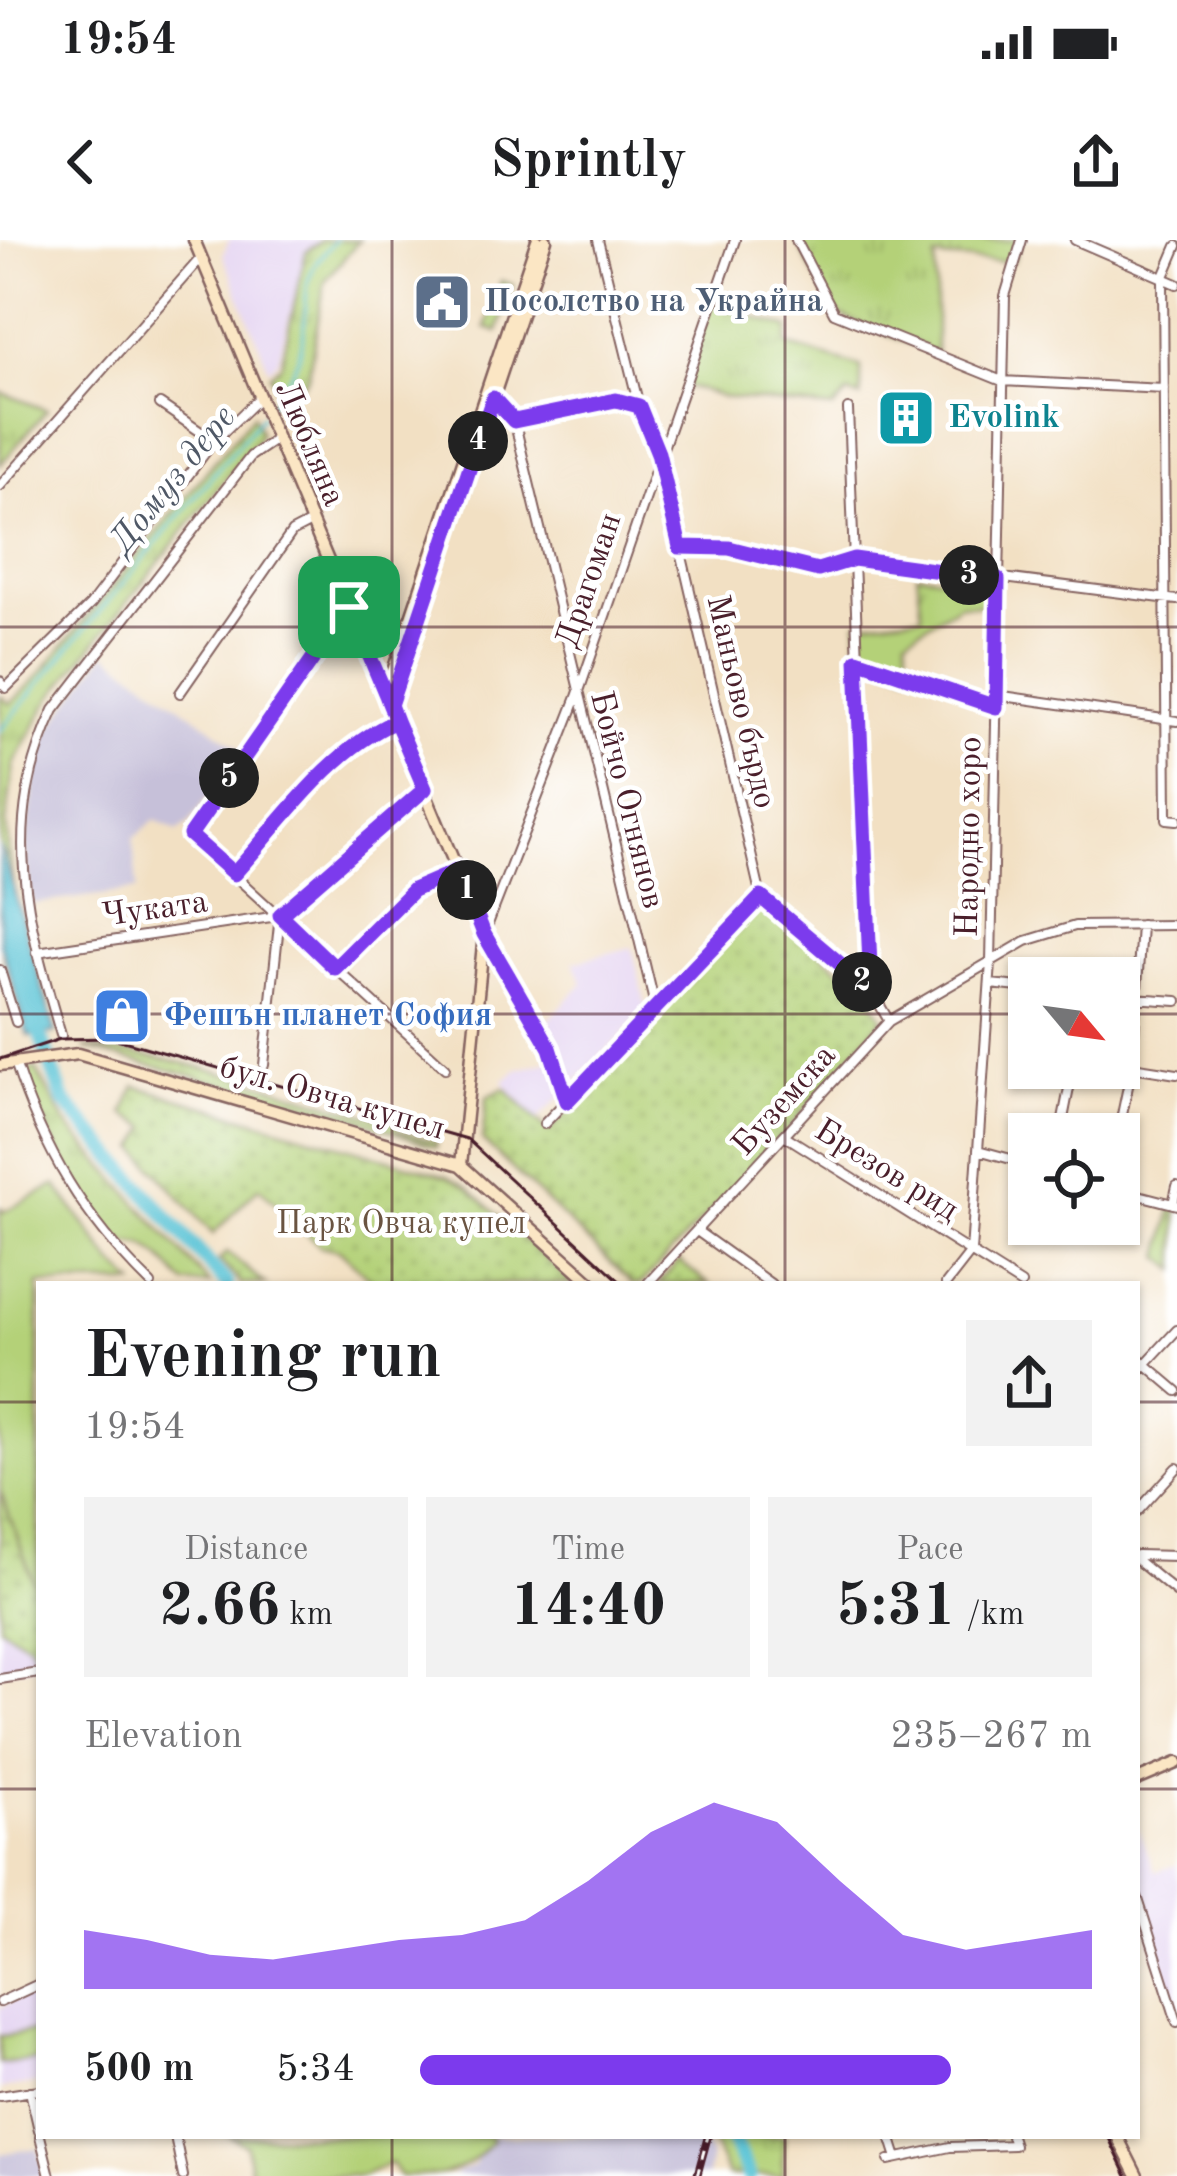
<!DOCTYPE html>
<html lang="en">
<head>
<meta charset="utf-8">
<style>
	:root { --surface:#fff; --page:#f2f2f2; --text:#202124; --muted:#757577; --accent:#7c3aed }
	body { margin:0; font-family:"Old Standard TT",serif; background:var(--page); color:var(--text); height:100vh; display:flex; flex-direction:column; font-size:45px; white-space:nowrap }
	* { box-sizing:border-box; margin:0 }
	p { font-size:39px; color:var(--muted) }
	.icon { flex:none; width:66px; height:66px; fill:none; stroke:currentColor; stroke-width:2; stroke-linecap:round; stroke-linejoin:round }
	.map { position:relative; flex:1; overflow:hidden }
	.details { position:absolute; left:36px; top:1041px; width:1104px; height:858px; display:flex; flex-direction:column; background:var(--surface); border-radius:0px; box-shadow:0 3px 9px #0004 }
	.details>* { flex:none }
	.needle { width:78px; rotate:119deg }
	.controls { position:absolute; left:1008px; top:717px; display:grid; gap:24px }
	.controls a { display:grid; place-items:center; width:132px; height:132px; border-radius:0px; background:var(--surface); box-shadow:0 3px 9px #0004; font-size:60px }
	.pin { position:absolute; display:grid; place-items:center; width:102px; height:102px; color:#fff; margin:-51px; border-radius:24px; box-shadow:0 6px 18px #0006 }
	.km { position:absolute; width:60px; height:60px; margin:-30px; border-radius:50%; background:#222; color:#fff; font-size:33px; line-height:60px; text-align:center }
	.round { display:grid; place-items:center; flex:none; width:126px; height:126px; border-radius:0px; background:var(--page) }
	.overview { display:flex; align-items:center; justify-content:space-between; height:204px; padding:0 48px }
	h1 { font-size:66px; font-weight:800; line-height:90px }
	.metrics { display:grid; grid-template-columns:repeat(3,1fr); gap:18px; height:204px; padding:12px 48px }
	.metrics div { display:grid; align-content:center; border-radius:0px; background:var(--page); text-align:center }
	.metrics b { font-size:60px; font-weight:800 }
	.metrics small { font-size:33px; font-weight:400 }
	.metrics p { font-size:33px }
	.chart { height:336px; padding:24px 48px }
	.chart p { display:flex; justify-content:space-between }
	.chart svg { width:100%; height:216px; margin-top:12px; fill:var(--accent); opacity:.7 }
	ul { padding:0 48px; list-style:none; font-size:39px }
	li { display:grid; grid-template-columns:192px 144px 1fr; align-items:center; height:90px }
	li i { height:30px; border-radius:15px; background:var(--accent) }
	.status { display:flex; justify-content:space-between; align-items:center; height:84px; padding:0 60px; background:var(--surface); direction:ltr }
	.status svg { height:33px; fill:currentColor }
	header { display:flex; justify-content:space-between; align-items:center; height:156px; padding:0 48px; background:var(--surface); font-size:54px; font-weight:800 }
	.map>svg:first-child { display:block }
	.built { fill:#e4d3f1 }
	.industrial { fill:#c6c0d9 }
	.grass { fill:url(#grass-tufts); stroke:#7f7852; stroke-width:3 }
	.park { fill:url(#park-dots); stroke:#7f7852; stroke-width:3 }
	.pitch { fill:#b4d178; stroke:#7f7852; stroke-width:3 }
	.water { fill:#59c3d5; stroke:#527180; stroke-width:3 }
	.lines { fill:none; stroke-linecap:round; stroke-linejoin:round }
	.stream { stroke:#59c3d5; stroke-width:3 }
	.river { stroke:#59c3d5; stroke-width:15 }
	.street-casing { stroke:#856360; stroke-width:12 }
	.secondary-casing { stroke:#856360; stroke-width:15 }
	.street { stroke:#fff; stroke-width:8 }
	.secondary { stroke:#fbe6c4; stroke-width:10 }
	.tram { stroke:#4a1f2b; stroke-width:3 }
	.rail-casing { stroke:#4a1f2b; stroke-width:8 }
	.rail { stroke:#fff; stroke-width:3; stroke-dasharray:9; stroke-linecap:butt }
	.route-casing { stroke:#fff; stroke-width:24 }
	.route { stroke:#7c3aed; stroke-width:15 }
	.grid { fill:none; stroke:#4a1f2b; stroke-width:3; stroke-opacity:0.55 }
	.labels { text-anchor:middle; dominant-baseline:central; stroke-width:9; stroke-linejoin:round; paint-order:stroke }
	.service-label { font-size:33px; font-weight:bold; fill:#4e5e75; stroke:#fff; text-anchor:start }
	.culture-label { font-size:33px; font-weight:bold; fill:#0d838f; stroke:#fff; text-anchor:start }
	.street-label { font-size:33px; fill:#4a1f2b; stroke:#fff }
	.shop-label { font-size:33px; font-weight:bold; fill:#366cbe; stroke:#fff; text-anchor:start }
	.park-label { font-size:33px; fill:#6a5442; stroke:#fff }
	.water-label { font-size:36px; font-style:italic; fill:#4f5866; stroke:#fff }
</style>
</head>
<body>
<div class="status"><b>19:54</b><svg viewBox="0 0 49 12"><path d="M0 12V9h3v3zM5 12V6h3v6zM10 12V3h3v9zM15 12V0h3v12zM26 1h20v11H26zM47 4h2v5h-2z"/></svg></div>
<header><svg class="icon" aria-label="back" viewBox="0 0 24 24"><path d="M15 5l-7 7 7 7"/></svg>Sprintly<svg class="icon" aria-label="share" viewBox="0 0 24 24"><path d="M12 15V3M7 8l5-5 5 5M5 13v7h14v-7"/></svg></header>
<div class="map">
<svg width="1177" height="1936" viewBox="0 0 1177 1936">
	<defs>
		<pattern id="grass-tufts" width="24" height="20" patternUnits="userSpaceOnUse" patternTransform="scale(3)"><rect width="24" height="20" fill="#b4d178"/><path d="M3 7l-1-3M5 7V3M7 7l1-3M15 17l-1-3M17 17v-4M19 17l1-3" fill="none" stroke="#9cb368"/></pattern>
		<pattern id="park-dots" width="8" height="8" patternUnits="userSpaceOnUse" patternTransform="scale(3)"><rect width="8" height="8" fill="#b4d178"/><path d="M2 2h.1M6 6h.1" fill="none" stroke="#9cb368" stroke-width="1.8" stroke-linecap="round"/></pattern>
	</defs>
	<rect width="100%" height="100%" fill="#fff"/>
	<filter id="ink" filterUnits="userSpaceOnUse"><feTurbulence type="fractalNoise" baseFrequency=".00833" numOctaves="2"/><feDisplacementMap in="SourceGraphic" scale="24" xChannelSelector="R" yChannelSelector="G"/><feConvolveMatrix kernelMatrix="1 2 1 2 8 2 1 2 1" color-interpolation-filters="sRGB"/></filter>
	<filter id="wash" filterUnits="userSpaceOnUse"><feTurbulence type="fractalNoise" baseFrequency=".004" numOctaves="4" result="noise"/><feDisplacementMap in="SourceGraphic" scale="48" xChannelSelector="R" yChannelSelector="G"/><feGaussianBlur stdDeviation="2.7" result="paint"/><feColorMatrix in="noise" values="0 0 0 0 0 0 0 0 0 0 0 0 0 0 0 0 0 1.4 0 .05"/><feComposite in="paint" operator="in"/></filter>
	<g filter="url(#wash)">
		<rect width="100%" height="100%" fill="#f2e0c3"/>
		<!-- built -->
		<path class="built" d="M229,0H321L306,12L278,120L269,129L223,15Z
			M632,707L647,771L537,880L503,842L517,830L550,821L544,785L583,743L574,722Z
			M0,1387L31,1405L37,1424L0,1432Z
			M1137,1585L1155,1632L1177,1625V1777L1137,1656Z
			M39,1748V1843L0,1849V1768Z"/>
		<!-- industrial -->
		<path class="industrial" d="M106,413L241,509L189,583L177,591L155,580L133,599L137,650L32,664L25,609L40,503Z
			M490,1896H698L711,1916L707,1936H451L473,1926Z
			M38,1908L45,1936H0V1914Z"/>
		<!-- grass -->
		<path class="grass" d="M321,0H359L325,41L308,137L284,166L270,135L281,124L306,12Z
			M796,0H1022L1013,22L936,18V114L834,73Z
			M501,41L513,45L498,92L486,88Z
			M710,63L789,88L786,105L861,127V157L848,154L833,169L722,157L684,145Z
			M0,152L47,170L0,225Z
			M253,175L260,192L257,199L51,458L27,500L14,525L6,584L13,650L0,607V456L10,464L36,439Z
			M917,334L993,342L992,366L960,364L907,397L909,432L858,415L857,383L922,375Z
			M84,808C189,815 294,855 396,883L397,889L437,902L436,907L356,878Z
			M36,829L66,884L210,1044H185C173,1032 158,1011 143,1005C137,1003 130,1005 124,1002C82,975 39,876 23,830Z
			M1173,964L1177,965V1030L1161,1017Z
			M227,1012L265,1044H241L219,1020Z
			M710,1896H724L744,1936H728Z
			M735,1896H784L783,1936H754Z"/>
		<!-- park -->
		<path class="park" d="M762,663L868,753L883,778L782,896L641,1044H633L482,900L487,857L505,848L549,892Z
			M135,846L447,936L467,947L573,1044H376L339,1010L320,1006L259,947L213,994L136,908L148,887L124,874Z
			M679,1021L709,1044H658Z
			M0,1250L39,1357V1426L30,1405L0,1387Z"/>
		<!-- pitch -->
		<path class="pitch" d="M56,945L112,1022L135,1044H39V1357L0,1250V966L3,972Z
			M39,1791V1820L0,1824V1796Z
			M230,1896H490L492,1901C462,1936 447,1936 400,1936L391,1923L360,1936H251L246,1905Z"/>
		<!-- water -->
		<path class="water" d="M0,607L3,614L56,793L28,796L0,702Z"/>
		<g class="lines">
			<!-- stream -->
			<path class="stream" d="M267,168C279,151 295,133 300,111C314,57 291,43 336,0
				M0,491L262,176"/>
			<!-- river -->
			<path class="river" d="M34,778L64,861L227,1044
				M731,1897L749,1936"/>
		</g>
	</g>
	<g filter="url(#ink)">
		<g class="lines">
			<!-- street casing -->
			<g class="street-casing">
				<path id="street" d="M598,0L639,166L658,213L761,657
					M796,0L834,73L1002,141L1164,149
					M1075,0L1177,44
					M1177,6L1163,39L1167,579L1177,580
					M493,157L514,180L656,770
					M160,164L214,201
					M848,169L871,750
					M514,180L616,160L639,166
					M0,246L200,19
					M679,307L739,309L818,330L854,319L1177,360
					M348,368L190,595L445,828
					M857,420L996,467
					M0,441L6,448L91,364L214,201L260,157
					M180,453L292,292L311,282
					M996,455L1177,481
					M234,634C282,581 328,510 395,481
					M761,657L871,750L889,781
					M37,712L278,676
					M335,728L413,650L457,631
					M0,730L16,782
					M990,744L1029,748
					M1119,757L1177,761
					M61,795C26,676 0,585 54,470L251,216L276,199
					M15,822C43,910 85,980 151,1044
					M264,825L280,675L424,550
					M1132,827L1177,834
					M567,861L550,808L484,694L577,457L735,0
					M544,884L761,657
					M1060,894L1073,828
					M1118,894L1132,827L1141,685
					M787,897L1021,1044
					M978,910L1029,924
					M1119,950L1177,965
					M1173,964L1177,946
					M697,991L771,1044
					M648,1043L889,781L1026,701L1075,686L1177,685
					M946,1044L971,1012L991,722L1005,56L1022,0
					M1137,1117L1177,1151
					M1137,1133L1177,1090
					M1137,1272L1177,1228
					M1137,1315L1177,1316
					M1137,1320L1177,1353
					M0,1439L39,1433
					M1137,1656L1177,1782
					M0,1762L39,1744
					M30,1851L39,1890
					M0,1856L39,1850
					M40,1896L50,1936
					M175,1896L183,1936
					M890,1896L897,1918
					M889,1920L950,1907L1014,1905L1011,1896"/>
			</g>
			<!-- secondary casing -->
			<g class="secondary-casing">
				<path id="secondary" d="M194,0L484,694L461,925
					M385,455L537,0
					M390,465L546,0
					M0,825L78,814L461,925L593,1044
					M1137,1540L1177,1523
					M1117,1896L1137,1936"/>
			</g>
			<!-- street -->
			<use href="#street" class="street"/>
			<!-- secondary -->
			<use href="#secondary" class="secondary"/>
			<!-- tram -->
			<path class="tram" d="M0,819L60,799L113,798L467,899L623,1044
				M1108,1896L1127,1936"/>
			<!-- rail casing -->
			<g class="rail-casing">
				<path id="rail" d="M697,1936L708,1896"/>
			</g>
			<!-- rail -->
			<use href="#rail" class="rail"/>
		</g>
	</g>
	<g class="lines" filter="url(#ink)">
		<!-- route casing -->
		<g class="route-casing">
			<path id="route" d="M349,367L386,455C389,464 393,472 396,481L425,549L280,675L335,728L413,650L459,630L484,694L550,808L567,861L761,657L871,750L857,420L996,467L998,339L854,319L818,330L729,308L680,307L658,213L639,166L616,160L514,181L493,158L390,465L396,481C329,511 283,580 234,634L190,595L349,367"/>
		</g>
		<!-- route -->
		<use href="#route" class="route"/>
	</g>
	<!-- grid -->
	<path class="grid" d="M392,0V1044M785,0V1044M0,387H1177M0,774H1029M1119,774H1177M0,1162H39M1137,1162H1177M0,1549H39M1137,1549H1177M392,1896V1936M785,1896V1936"/>
	<!-- icons -->
	<defs>
		<g id="civic-square" transform="scale(3)"><rect x="-9" y="-9" width="18" height="18" rx="4" fill="#5c6f8a" stroke="#fff"/><path d="M-.6-6.5H3V-4.5H.6V-3L4-1V1h2V6H-6V1h2V-1L-.6-3ZM-1.2 2.5V6h2.4V2.5Z" fill="#fff"/></g>
		<g id="building-square" transform="scale(3)"><rect x="-9" y="-9" width="18" height="18" rx="4" fill="#0f9aa8" stroke="#fff"/><path d="M-4-6H4V6H1V3H-1V6H-4ZM-2.5-4.3h1.7v1.8h-1.7ZM.8-4.3h1.7v1.8H.8ZM-2.5-1h1.7V.8h-1.7ZM.8-1h1.7V.8H.8Z" fill="#fff"/></g>
		<g id="shop-square" transform="scale(3)"><rect x="-9" y="-9" width="18" height="18" rx="4" fill="#3f7fe0" stroke="#fff"/><path d="M-5-2.5h2.3a2.7 3.5 0 0 1 5.4 0H5L5.5 6h-11ZM-1.5-2.5h3a1.5 2.3 0 0 0-3 0Z" fill="#fff"/></g>
	</defs>
	<g fill-rule="evenodd">
		<use href="#civic-square" x="442" y="62"/>
		<use href="#building-square" x="906" y="178"/>
		<use href="#shop-square" x="122" y="776"/>
	</g>
	<g class="labels">
		<!-- service labels -->
		<g class="service-label">
			<text x="484" y="62">Посолство на Украйна</text>
		</g>
		<!-- culture labels -->
		<g class="culture-label">
			<text x="948" y="178">Evolink</text>
		</g>
		<!-- street labels -->
		<g class="street-label">
			<text transform="translate(309 204) rotate(67)">Любляна</text>
			<text transform="translate(590 341) rotate(-71)">Драгоман</text>
			<text transform="translate(740 462) rotate(77)">Маньово бърдо</text>
			<text transform="translate(626 560) rotate(76)">Бойчо Огнянов</text>
			<text transform="translate(970 597) rotate(-89)">Народно хоро</text>
			<text transform="translate(155 670) rotate(-8)">Чуката</text>
			<text transform="translate(332 859) rotate(16)">бул. Овча купел</text>
			<text transform="translate(785 861) rotate(-48)">Буземска</text>
			<text transform="translate(886 931) rotate(32)">Брезов рид</text>
		</g>
		<!-- shop labels -->
		<g class="shop-label">
			<text x="164" y="776">Фешън планет София</text>
		</g>
		<!-- park labels -->
		<g class="park-label">
			<text x="401" y="984">Парк Овча купел</text>
		</g>
		<!-- water labels -->
		<g class="water-label">
			<text transform="translate(174 240) rotate(-51)">Домуз дере</text>
		</g>
	</g>
</svg>
<div class="controls">
<a><svg class="needle" viewBox="-14 -14 28 28"><path d="M0-13l5 13h-10z" fill="#e53935"/><path d="M0 13l5-13h-10z" fill="#757577"/></svg></a>
<a><svg class="icon" aria-label="locate" viewBox="0 0 24 24"><circle cx="12" cy="12" r="6"/><path d="M12 2v4M12 18v4M2 12h4M18 12h4"/></svg></a>
</div>
<div class="pin" style="left:349px;top:367px;background:#1e9e55"><svg class="icon" aria-label="arrive" viewBox="0 0 24 24"><path d="M6 21V4h12l-3 4 3 4H6"/></svg></div>
<b class="km" style="left:467px;top:650px">1</b>
<b class="km" style="left:862px;top:742px">2</b>
<b class="km" style="left:969px;top:335px">3</b>
<b class="km" style="left:478px;top:201px">4</b>
<b class="km" style="left:229px;top:538px">5</b>
<section class="details">
<div class="overview"><div><h1>Evening run</h1><p>19:54</p></div><a class="round"><svg class="icon" aria-label="share" viewBox="0 0 24 24"><path d="M12 15V3M7 8l5-5 5 5M5 13v7h14v-7"/></svg></a></div>
<div class="metrics">
<div><p>Distance</p><b>2.66<small> km</small></b></div>
<div><p>Time</p><b>14:40</b></div>
<div><p>Pace</p><b>5:31<small> /km</small></b></div>
</div>
<div class="chart"><p><span>Elevation</span>235–267 m</p>
<svg viewBox="0 0 160 44" preserveAspectRatio="none"><path d="M0 44V32L10 34L20 37L30 38L40 36L50 34L60 33L70 30L80 22L90 12L100 6L110 10L120 22L130 33L140 36L150 34L160 32V44z"/></svg>
</div>
<ul>
<li><b>500 m</b>5:34<i style="width:79%"></i></li>
</ul>
</section>
</div>
</body>
</html>
